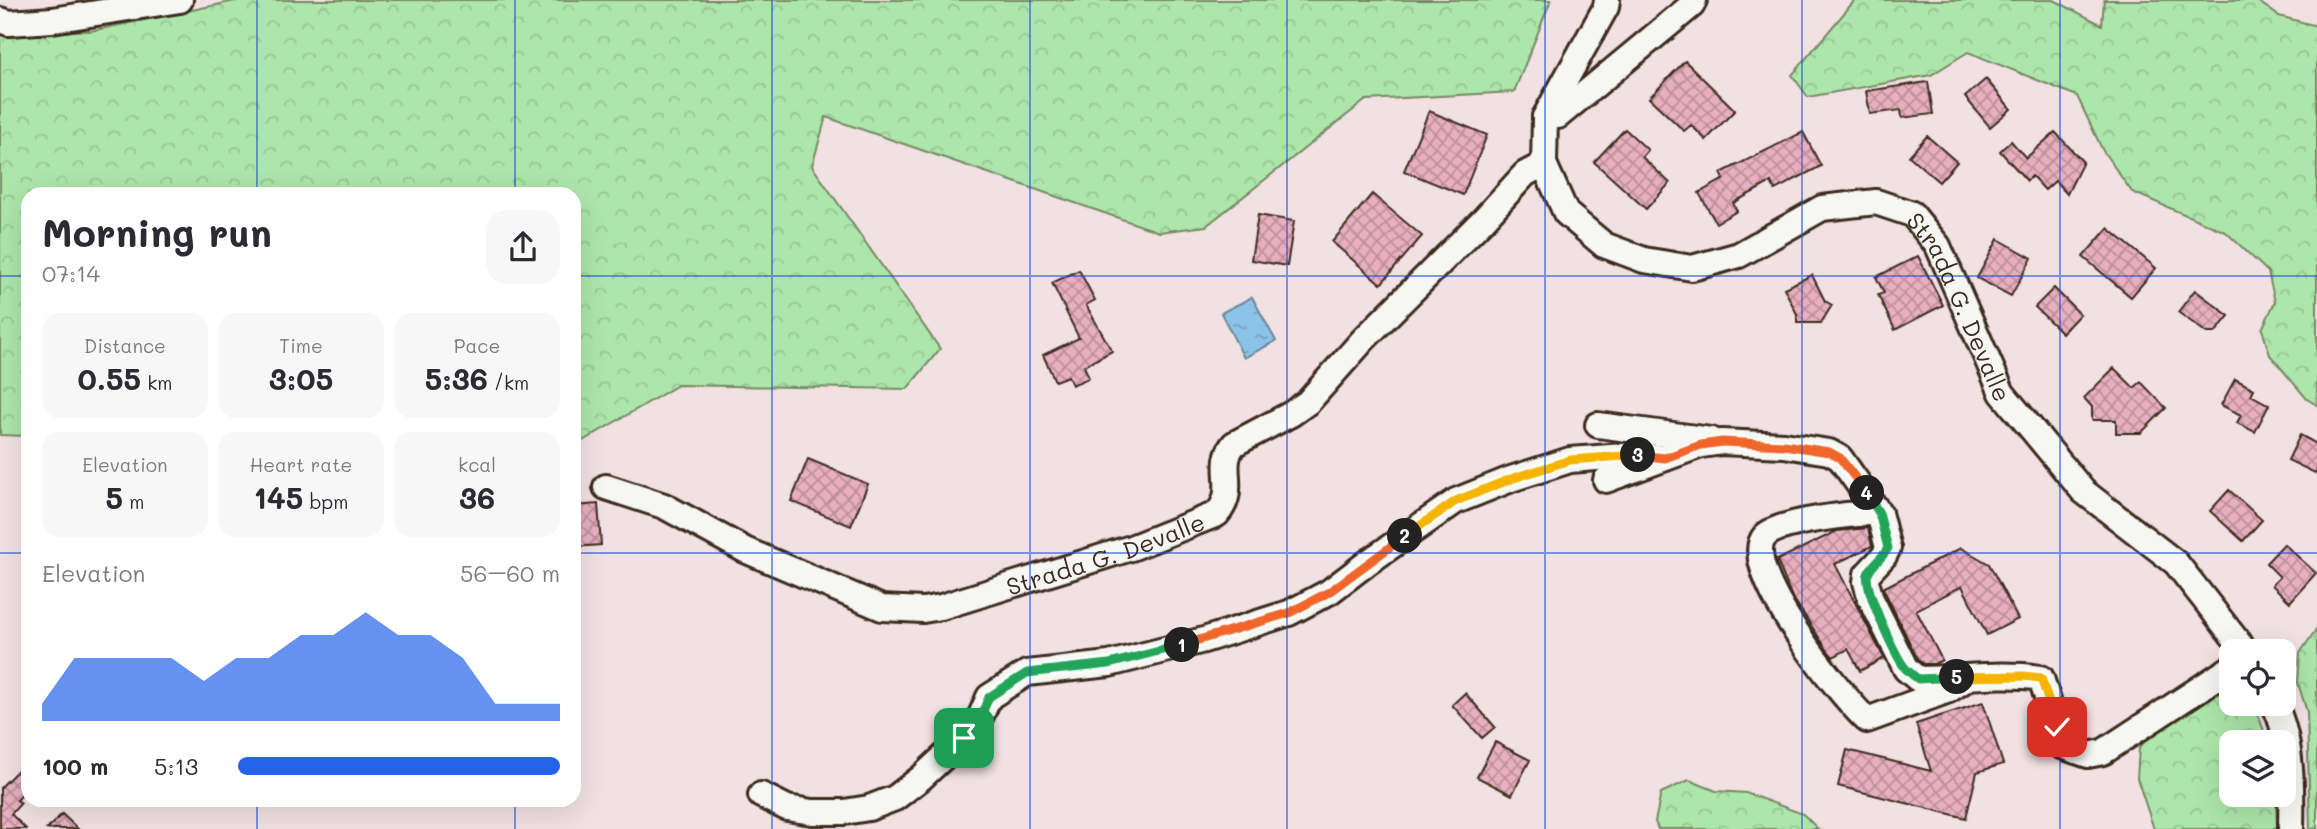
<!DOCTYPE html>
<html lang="en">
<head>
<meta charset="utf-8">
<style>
	:root { --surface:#fff; --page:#f7f7f7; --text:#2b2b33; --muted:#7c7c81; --accent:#2563eb }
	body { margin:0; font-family:Mali,sans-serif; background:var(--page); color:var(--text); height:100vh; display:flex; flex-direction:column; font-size:26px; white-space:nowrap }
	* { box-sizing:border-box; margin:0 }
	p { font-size:23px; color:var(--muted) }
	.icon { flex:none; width:38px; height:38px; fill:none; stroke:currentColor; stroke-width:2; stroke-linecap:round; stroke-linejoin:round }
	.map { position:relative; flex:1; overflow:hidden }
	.side { position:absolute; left:21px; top:187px; width:560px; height:620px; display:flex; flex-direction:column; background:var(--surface); border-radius:21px; box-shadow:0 7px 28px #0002 }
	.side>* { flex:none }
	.controls { position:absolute; left:2219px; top:639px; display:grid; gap:14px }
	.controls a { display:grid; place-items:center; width:77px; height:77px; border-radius:14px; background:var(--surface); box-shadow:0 7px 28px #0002; font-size:35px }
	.pin { position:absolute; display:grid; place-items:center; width:60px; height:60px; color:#fff; margin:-30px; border-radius:14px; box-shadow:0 4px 10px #0006 }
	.km { position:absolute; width:35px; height:35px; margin:-18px; border-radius:50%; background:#222; color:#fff; font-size:19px; line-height:35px; text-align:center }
	.round { display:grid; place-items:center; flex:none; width:74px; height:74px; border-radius:21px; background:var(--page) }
	.overview { display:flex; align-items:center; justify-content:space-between; height:119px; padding:0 21px }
	h1 { font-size:38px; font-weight:800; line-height:52px }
	.metrics { display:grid; grid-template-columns:repeat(3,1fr); gap:10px; height:119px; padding:7px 21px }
	.metrics div { display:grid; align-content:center; border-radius:18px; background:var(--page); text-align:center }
	.metrics b { font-size:30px; font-weight:800 }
	.metrics small { font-size:19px; font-weight:400 }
	.metrics p { font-size:19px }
	.chart { height:196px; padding:14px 21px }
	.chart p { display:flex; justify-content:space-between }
	.chart svg { width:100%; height:126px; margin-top:7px; fill:var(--accent); opacity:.7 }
	ul { padding:0 21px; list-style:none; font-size:23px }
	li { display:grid; grid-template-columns:112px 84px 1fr; align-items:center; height:52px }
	li i { height:18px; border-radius:9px; background:var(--accent) }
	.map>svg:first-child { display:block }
	.forest { fill:url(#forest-crowns); stroke:#748864; stroke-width:2 }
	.water { fill:url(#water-ripples); stroke:#6b8698; stroke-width:2 }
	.building { fill:url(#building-cross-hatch); stroke:#3b2a1e; stroke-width:2 }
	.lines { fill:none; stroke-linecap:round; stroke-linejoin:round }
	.minor-casing { stroke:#3b2a1e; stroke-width:30 }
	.minor { stroke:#f6f6f2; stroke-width:24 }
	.split-1-casing { stroke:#fff; stroke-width:14 }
	.split-2-casing { stroke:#fff; stroke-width:14 }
	.split-3-casing { stroke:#fff; stroke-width:14 }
	.split-4-casing { stroke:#fff; stroke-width:14 }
	.split-5-casing { stroke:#fff; stroke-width:14 }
	.split-6-casing { stroke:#fff; stroke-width:14 }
	.split-1 { stroke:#22a559; stroke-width:9 }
	.split-2 { stroke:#f0652b; stroke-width:9 }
	.split-3 { stroke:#f5b400; stroke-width:9 }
	.split-4 { stroke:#f0652b; stroke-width:9 }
	.split-5 { stroke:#22a559; stroke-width:9 }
	.split-6 { stroke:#f5b400; stroke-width:9 }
	.grid { fill:none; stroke:#1d4ed8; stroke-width:2; stroke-opacity:0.55 }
	.labels { text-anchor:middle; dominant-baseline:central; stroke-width:6; stroke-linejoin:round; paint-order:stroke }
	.street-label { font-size:24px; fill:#3b2a1e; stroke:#f6f6f2 }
</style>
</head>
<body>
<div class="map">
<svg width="2317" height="829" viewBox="0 0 2317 829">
	<defs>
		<pattern id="forest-crowns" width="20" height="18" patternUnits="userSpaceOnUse" patternTransform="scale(1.75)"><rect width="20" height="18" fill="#ade6aa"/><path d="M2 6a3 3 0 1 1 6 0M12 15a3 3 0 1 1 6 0" fill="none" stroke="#96c592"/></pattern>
		<pattern id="water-ripples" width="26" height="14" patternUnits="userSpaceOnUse" patternTransform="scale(1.75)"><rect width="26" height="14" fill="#8bc3e9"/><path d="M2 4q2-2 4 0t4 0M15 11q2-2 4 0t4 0" fill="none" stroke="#739fbc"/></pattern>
		<pattern id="building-cross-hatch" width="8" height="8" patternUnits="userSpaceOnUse" patternTransform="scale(1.75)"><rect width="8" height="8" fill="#e8afc0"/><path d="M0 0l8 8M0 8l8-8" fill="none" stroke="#bd8f9b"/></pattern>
	</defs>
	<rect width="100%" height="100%" fill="#f2e1e3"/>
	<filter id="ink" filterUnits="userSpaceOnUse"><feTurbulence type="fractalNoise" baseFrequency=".0143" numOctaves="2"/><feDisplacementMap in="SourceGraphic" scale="14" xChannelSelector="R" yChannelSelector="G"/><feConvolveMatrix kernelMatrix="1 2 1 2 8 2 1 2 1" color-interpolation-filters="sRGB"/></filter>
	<g filter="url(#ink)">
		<!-- forest -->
		<path class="forest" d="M240,0H1551L1514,92L1366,100L1206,226L1159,232L826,117L812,166L940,349L907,389L678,385L574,446V194H28V436L0,435V29L91,31Z
			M1855,0H2054L2102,25L2104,0H2256L2279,16L2317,26V405L2307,399L2270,355L2262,329L2275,302L2268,272L2226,232L2132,192L2103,151L2077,96L1968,52L1931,75L1808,97L1792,75Z
			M2317,628V829H2310L2307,712L2298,683L2300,653Z
			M2231,691V704H2254L2268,742H2231V794L2276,795L2277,829H2154L2137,778L2139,748L2181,704Z
			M1689,780L1716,791L1746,793L1803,814L1818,829H1658L1655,822L1661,793Z"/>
		<!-- water -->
		<path class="water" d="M1252,297L1276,341L1244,358L1221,313Z"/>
		<!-- building -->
		<path class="building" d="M1685,61L1735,110L1706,140L1691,125L1684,131L1649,98Z
			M1986,79L2011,109L1990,127L1965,97Z
			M1928,82L1933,114L1902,118L1901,110L1870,114L1866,91Z
			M1429,111L1487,135L1463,195L1404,171Z
			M1625,129L1648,150L1642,157L1670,183L1646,209L1594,162Z
			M1803,132L1821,166L1775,190L1771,182L1733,203L1737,211L1716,223L1699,193L1724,179L1721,173Z
			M2055,132L2083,162L2067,194L2055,181L2045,190L2032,176L2027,181L2000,151L2011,141L2026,158Z
			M1927,136L1957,162L1939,182L1909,156Z
			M1372,194L1422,236L1381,284L1332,242Z
			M1258,215L1294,221L1287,266L1251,260Z
			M2108,228L2156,268L2131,297L2083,257Z
			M1998,239L2032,258L2011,296L1977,278Z
			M1918,256L1943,305L1895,330L1878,295L1884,293L1876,277Z
			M1079,270L1095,300L1086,305L1112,351L1084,366L1089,378L1072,385L1068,376L1055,381L1043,355L1079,338L1052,283Z
			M1812,275L1825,301L1832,305L1821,323H1797V314L1784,288Z
			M2054,288L2080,314L2062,333L2035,307Z
			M2195,290L2229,316L2215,333H2207L2178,312Z
			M2114,368L2134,388L2141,382L2166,408L2141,433H2116V420H2092V407L2084,398Z
			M2235,379L2254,389L2251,395L2269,405L2255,432L2237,423L2241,415L2221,405Z
			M2300,435L2317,444V474L2288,460Z
			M808,459L868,484L851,526L791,501Z
			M2229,490L2262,520L2243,541L2210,511Z
			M598,504L601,545L574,547V506Z
			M1868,528L1872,546L1835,564L1884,658L1860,671L1848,649L1833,657L1828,651L1791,595L1777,560L1837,531Z
			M2284,544L2316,573L2290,602L2272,585L2280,577L2266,563Z
			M1961,548L1989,564L2018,619L1987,635L1962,586L1916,610L1942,660L1934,664H1923L1918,660L1883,588Z
			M1465,693L1495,727L1482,738L1452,705Z
			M1983,702L2003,764L1977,772L1966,818L1838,786L1847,750L1931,771L1916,724Z
			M1495,742L1530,760L1512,795L1477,777Z
			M20,768L28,776V789L17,800L21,803L11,814L26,829H0V788Z
			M62,814L78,829H47Z"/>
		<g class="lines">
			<!-- minor casing -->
			<g class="minor-casing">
				<g id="minor">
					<path id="s1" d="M1607,0L1606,7L1545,117L1544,164L1566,213L1604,245L1644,260L1692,268L1739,255L1822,208L1876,202L1912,214L1938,246L2002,393L2083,491L2176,563L2245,651"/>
					<path d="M0,20L9,23L52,20L180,0"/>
					<path d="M1545,117L1558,116L1692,5L1694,0"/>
					<path d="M1598,425L1711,440"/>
					<path d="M1606,480L1701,445L1722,442L1784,445L1829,452L1840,458L1879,513L1888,548L1884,556L1867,574L1866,582L1871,599L1906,669L1918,679C1960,679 2000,672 2041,678L2062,746L2088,755L2103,752L2231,668"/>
					<path id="s2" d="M606,487L664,506L745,550L882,608L923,610L941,607L1131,548L1217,514C1239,489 1216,466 1234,444L1291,414L1308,402L1363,340L1483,220L1525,174L1544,164"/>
					<path d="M1879,513C1857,513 1778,521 1765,536C1736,567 1842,697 1867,720L1949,690L1963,681"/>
					<path d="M2274,704C2292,739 2292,789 2291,829"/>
					<path d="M761,795L787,808L812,812H844L869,808L895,798L921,778L964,738L979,720L989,697L1027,673L1109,664L1204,640L1289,613L1329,592L1367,563L1456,501L1511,479L1570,460L1637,455L1665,458"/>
				</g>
			</g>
			<!-- minor -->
			<use href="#minor" class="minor"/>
		</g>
	</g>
	<g class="lines" filter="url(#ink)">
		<!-- split-1 casing -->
		<g class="split-1-casing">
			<path id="split-1" d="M964,738L979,720L989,697L1027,673L1109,664L1182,645"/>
		</g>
		<!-- split-2 casing -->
		<g class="split-2-casing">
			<path id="split-2" d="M1182,645L1289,613L1329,592L1405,536"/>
		</g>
		<!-- split-3 casing -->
		<g class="split-3-casing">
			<path id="split-3" d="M1405,536L1456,501L1511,479L1570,460L1638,455"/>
		</g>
		<!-- split-4 casing -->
		<g class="split-4-casing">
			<path id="split-4" d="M1638,455L1665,458L1701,445L1722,442L1784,445L1829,452L1840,458L1867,493"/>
		</g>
		<!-- split-5 casing -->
		<g class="split-5-casing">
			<path id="split-5" d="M1867,493L1879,513L1888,548C1883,558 1872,564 1868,574C1862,586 1896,656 1905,668C1909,672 1914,676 1918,679L1957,677"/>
		</g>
		<!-- split-6 casing -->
		<g class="split-6-casing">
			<path id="split-6" d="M1957,677L2023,676L2041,678L2057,727"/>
		</g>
		<!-- split-1 -->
		<use href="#split-1" class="split-1"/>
		<!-- split-2 -->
		<use href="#split-2" class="split-2"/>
		<!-- split-3 -->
		<use href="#split-3" class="split-3"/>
		<!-- split-4 -->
		<use href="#split-4" class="split-4"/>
		<!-- split-5 -->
		<use href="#split-5" class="split-5"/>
		<!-- split-6 -->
		<use href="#split-6" class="split-6"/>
	</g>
	<!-- grid -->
	<path class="grid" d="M257,0V194M515,0V194M772,0V829M1030,0V829M1287,0V829M1545,0V829M1802,0V829M2060,0V829M0,276H28M574,276H2317M0,553H28M574,553H2317M257,800V829M515,800V829"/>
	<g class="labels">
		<!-- street labels -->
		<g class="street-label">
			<text stroke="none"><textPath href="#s1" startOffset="716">Strada G. Devalle</textPath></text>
			<text stroke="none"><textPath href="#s2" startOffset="534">Strada G. Devalle</textPath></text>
		</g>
	</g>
</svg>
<div class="controls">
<a><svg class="icon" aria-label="locate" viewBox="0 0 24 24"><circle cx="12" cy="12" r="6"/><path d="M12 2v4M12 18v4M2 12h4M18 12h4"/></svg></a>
<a><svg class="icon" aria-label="layers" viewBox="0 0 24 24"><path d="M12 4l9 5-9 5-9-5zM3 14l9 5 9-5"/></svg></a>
</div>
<div class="pin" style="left:964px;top:738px;background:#1e9e55"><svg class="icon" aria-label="arrive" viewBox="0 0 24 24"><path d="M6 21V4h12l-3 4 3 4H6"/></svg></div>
<div class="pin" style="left:2057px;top:727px;background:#d93025"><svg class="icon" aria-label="check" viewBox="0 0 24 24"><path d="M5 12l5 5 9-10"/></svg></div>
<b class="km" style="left:1182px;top:645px">1</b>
<b class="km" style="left:1405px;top:536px">2</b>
<b class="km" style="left:1638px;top:455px">3</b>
<b class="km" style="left:1867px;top:493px">4</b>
<b class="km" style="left:1957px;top:677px">5</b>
<section class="side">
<div class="overview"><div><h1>Morning run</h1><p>07:14</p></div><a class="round"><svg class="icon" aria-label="share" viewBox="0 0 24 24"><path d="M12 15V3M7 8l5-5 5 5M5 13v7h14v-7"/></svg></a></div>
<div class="metrics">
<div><p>Distance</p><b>0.55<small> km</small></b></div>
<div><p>Time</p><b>3:05</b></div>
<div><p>Pace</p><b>5:36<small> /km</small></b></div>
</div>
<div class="metrics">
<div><p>Elevation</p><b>5<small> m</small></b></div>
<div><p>Heart rate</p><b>145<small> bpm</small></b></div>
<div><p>kcal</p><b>36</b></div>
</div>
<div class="chart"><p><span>Elevation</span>56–60 m</p>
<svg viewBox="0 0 160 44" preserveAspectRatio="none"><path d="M0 44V38L10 22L20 22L30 22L40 22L50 30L60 22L70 22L80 14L90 14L100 6L110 14L120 14L130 22L140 38L150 38L160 38V44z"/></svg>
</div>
<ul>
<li><b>100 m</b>5:13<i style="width:100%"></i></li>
</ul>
</section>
</div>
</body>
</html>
